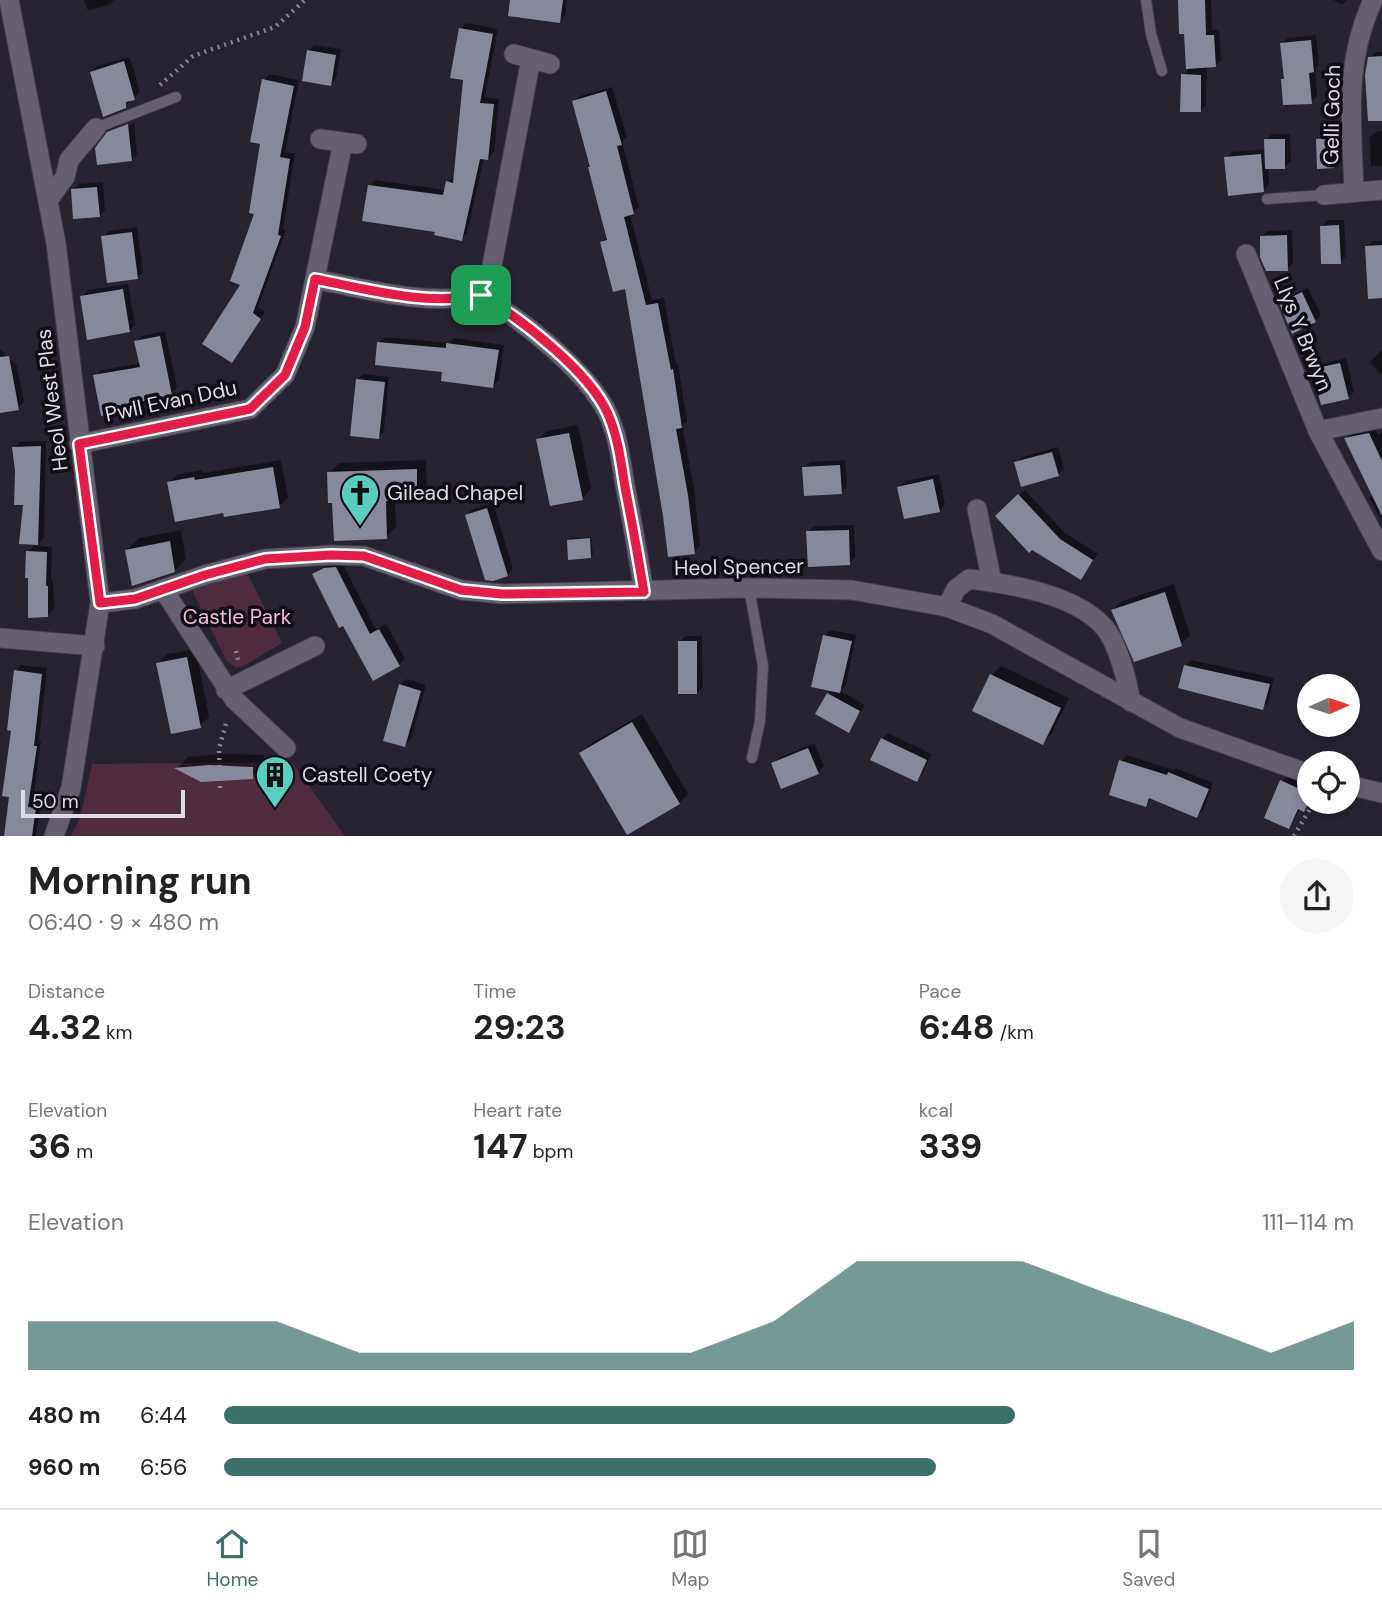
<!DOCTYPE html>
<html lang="en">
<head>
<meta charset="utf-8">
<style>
	:root { --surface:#fff; --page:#f6f6f6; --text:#222; --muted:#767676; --line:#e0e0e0; --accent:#3b6f68 }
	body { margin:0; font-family:"DM Sans",sans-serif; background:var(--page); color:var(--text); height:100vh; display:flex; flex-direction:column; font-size:26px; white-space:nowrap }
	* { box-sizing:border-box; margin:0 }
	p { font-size:23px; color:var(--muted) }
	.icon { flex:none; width:38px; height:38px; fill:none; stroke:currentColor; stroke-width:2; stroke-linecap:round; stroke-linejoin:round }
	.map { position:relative; height:836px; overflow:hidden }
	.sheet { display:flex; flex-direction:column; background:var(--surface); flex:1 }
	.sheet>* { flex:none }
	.needle { width:46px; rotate:87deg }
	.buttons { position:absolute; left:1297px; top:674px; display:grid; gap:14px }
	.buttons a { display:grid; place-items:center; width:63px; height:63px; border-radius:50%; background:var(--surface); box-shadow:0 4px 10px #0003; font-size:35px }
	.scale { position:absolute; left:21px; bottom:18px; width:164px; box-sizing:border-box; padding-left:7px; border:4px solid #dedbe4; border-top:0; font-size:19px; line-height:24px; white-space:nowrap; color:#dedbe4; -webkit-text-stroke:5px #0f0c13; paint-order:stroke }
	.pin { position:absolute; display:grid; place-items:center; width:60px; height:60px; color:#fff; margin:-30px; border-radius:14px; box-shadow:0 4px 10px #0006 }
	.round { display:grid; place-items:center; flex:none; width:74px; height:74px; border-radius:37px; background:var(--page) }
	.head { display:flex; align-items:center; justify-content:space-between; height:119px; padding:0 28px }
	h1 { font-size:38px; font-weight:700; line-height:52px }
	.stats { display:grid; grid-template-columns:repeat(3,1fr); gap:10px; height:119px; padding:7px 28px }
	.stats div { display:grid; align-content:center }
	.stats b { font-size:35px; font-weight:700 }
	.stats small { font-size:19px; font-weight:400 }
	.stats p { font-size:19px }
	.chart { height:196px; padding:14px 28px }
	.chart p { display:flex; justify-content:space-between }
	.chart svg { width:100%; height:126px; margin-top:7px; fill:var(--accent); opacity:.7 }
	ul { padding:0 28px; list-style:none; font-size:23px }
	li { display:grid; grid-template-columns:112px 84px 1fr; align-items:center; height:52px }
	li i { height:18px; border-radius:9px; background:var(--accent) }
	.tabs { display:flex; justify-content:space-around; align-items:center; height:98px; border-top:2px solid var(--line); background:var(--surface); font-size:19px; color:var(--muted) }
	.tabs a { display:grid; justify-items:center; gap:4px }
	.tabs .current { color:var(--accent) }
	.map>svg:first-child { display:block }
	.green { fill:#4e2c3d }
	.shadow { fill:#0007 }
	.building { fill:#86899b }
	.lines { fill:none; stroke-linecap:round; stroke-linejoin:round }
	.service-casing { stroke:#413d49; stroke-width:12 }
	.minor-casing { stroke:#413d49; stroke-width:21 }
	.tertiary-casing { stroke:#413d49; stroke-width:21 }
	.path { stroke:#8a8691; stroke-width:4.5; stroke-dasharray:2 5; stroke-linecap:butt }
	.service { stroke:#655f70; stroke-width:10 }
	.minor { stroke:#655f70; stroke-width:19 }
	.tertiary { stroke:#655f70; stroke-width:19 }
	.route-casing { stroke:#fff; stroke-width:14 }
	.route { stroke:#e11d48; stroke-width:9 }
	.labels { text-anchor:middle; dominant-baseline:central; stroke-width:7; stroke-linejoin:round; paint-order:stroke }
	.street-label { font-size:21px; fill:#dedbe4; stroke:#0f0c13 }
	.poi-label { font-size:21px; fill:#dedbe4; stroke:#0f0c13; text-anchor:start }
	.park-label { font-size:21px; fill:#f4bcd6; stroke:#0f0c13 }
</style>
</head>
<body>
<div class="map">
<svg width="1382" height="836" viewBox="0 0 1382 836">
	<rect width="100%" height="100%" fill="#272230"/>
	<!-- green -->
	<path class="green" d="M243,564L282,643L245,665L236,668L226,660L192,590Z
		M292,762L345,836H71L80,818L92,764Z"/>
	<!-- shadow -->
	<path class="shadow" d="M84,0H114L110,4L88,11Z
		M512,0H567L565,15L559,21Z
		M1180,0H1211L1212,30H1219L1221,60L1215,66H1207L1206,105L1200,111L1183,75L1191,67Z
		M1333,0H1347L1342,5Z
		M466,23L498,29L485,97L499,99L494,152L488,158H484L467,233L462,239L437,230L369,186L375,180L446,190L447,182L455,177L465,79L460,29Z
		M1316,35L1319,65L1315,69L1317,96L1311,102L1283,80L1286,77L1282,44L1288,38Z
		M314,45L341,49L336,78L331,84L308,51Z
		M1376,52H1382V87L1370,58Z
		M130,57L140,92L125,106L92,72L97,66Z
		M269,74L299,80L285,152L295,153L283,229L286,230L258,307L265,312L232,361L242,284L256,213L262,143L264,80Z
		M612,87L627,137L622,141L639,207L630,214L652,300L664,298L676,365L678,364L687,421L682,425L694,488L700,546L694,552L626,287L602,242L608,237L592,166L574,102L580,96Z
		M134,123L137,154L132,160L109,134Z
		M1382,131V166H1371L1370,137L1376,132Z
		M1338,132L1339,160L1334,166L1318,139L1324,133Z
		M1272,134H1290L1291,161L1285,167H1268L1269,184L1264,190L1226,158L1232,152L1266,149V140Z
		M103,182L105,210L99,216L73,190L79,184Z
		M1327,220H1344L1346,256L1340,262L1322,226Z
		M137,227L143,272L137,278L103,237L109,231Z
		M1292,230L1293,263L1287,269L1262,237L1267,231Z
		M1372,241H1382V276L1367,247Z
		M128,284L135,325L129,331L82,296L88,290Z
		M1308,288L1321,315L1315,321L1281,303L1287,297Z
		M165,331L177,387L172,393L146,399L140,407L95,376L101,370L141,363L136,342L142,336Z
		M385,337L449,343L454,338L504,345L499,380L493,386L444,370L379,343Z
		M0,349L17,366L24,402L18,408L0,412Z
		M1382,350V376L1370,362Z
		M1346,358L1354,392L1348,397L1314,370L1320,364Z
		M363,374L389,377L384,432L378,437L357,380Z
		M578,425L591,489L582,498L538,440L547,431Z
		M1375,428L1378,435L1382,433V457L1360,468L1346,439L1351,433Z
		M46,441L44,538L35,546L52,547L51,581H53L54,610L48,615L28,552L36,544L24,503L14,448L20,442Z
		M1058,447L1064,469L1058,475L1016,463L1022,457Z
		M281,460L288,498L279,506L224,511L169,483L177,475L202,470L203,473Z
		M426,460L427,489L417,499H395L396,527L386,537L334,501L329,473L339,463Z
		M845,460L847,486L841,492L804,468L810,462Z
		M939,474L945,505L939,511L899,487L905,481Z
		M1382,486V521L1369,498Z
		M1025,490L1065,533L1098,554L1080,578L997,516Z
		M493,503L513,569L507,575L467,515L473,509Z
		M854,525L855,557L849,563L808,532L814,526Z
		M181,530L186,559L174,571L127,550L139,538Z
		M591,537L593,554L590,556L569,540L571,538Z
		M342,562L376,629L386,624L405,659L399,665L374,679L315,574L331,563Z
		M1174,584L1190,635L1181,644L1113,610L1122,601Z
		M830,630L856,635L846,685L840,691L865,705L848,730L828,694L832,690L824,636Z
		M685,636H702L703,687L697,693L680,642Z
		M196,649L209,717L200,726L158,663L167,654Z
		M1191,660L1274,678L1268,703L1262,708L1185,666Z
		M21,665L47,668L39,740H41L33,802L41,803L36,836H6L11,796L16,671Z
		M1001,666L1069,698L1052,733L1043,742L992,675Z
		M406,679L426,685L411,739L405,745L400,685Z
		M642,714L688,794L679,803L581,753L590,744Z
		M888,733L932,754L922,774L916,780L882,739Z
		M814,743L824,766L818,772L773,763L779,758Z
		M222,754L264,755V765L252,777L177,768L188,757Z
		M1127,755L1173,770L1175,768L1213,783L1203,810L1197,816L1152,798L1145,805L1121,761Z
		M1288,776L1309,785L1311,802L1304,810L1300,808L1294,821L1288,827L1282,781Z"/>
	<!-- building -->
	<path class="building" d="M510,0H563L560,23L508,16Z
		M1178,0H1205L1206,35H1214L1216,67L1186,69L1184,34H1179Z
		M459,28L493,34L480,103L494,104L488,160L480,159L462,241L434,235L435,232L362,221L368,185L443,195L446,181L453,183L463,80L450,78Z
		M1311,40L1314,72L1309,73L1312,104L1283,105L1281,79H1284L1280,43Z
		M307,50L336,55L331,86L302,81Z
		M1382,56V121H1368L1365,75L1368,57Z
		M124,61L135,100L126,102V108L103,117L90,72Z
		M1181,74L1201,75V112H1180Z
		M262,79L294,86L280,157L290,159L278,235L281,236L253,313L261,319L232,363L202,344L240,285L230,281L254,214L249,213L260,144L250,142Z
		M606,91L622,145L617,146L634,214L624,217L646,305L658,303L671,370L673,369L682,428L676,429L688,495L695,554L668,557L663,516L625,289L613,292L600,242L607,240L588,167H590L572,101Z
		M128,124L132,161L97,165L95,148L107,132Z
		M1332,137L1334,168L1317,169L1316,139Z
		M1264,139H1285V169H1265Z
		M1261,154L1264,192L1228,196L1224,157Z
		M97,187L100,217L73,219L71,189Z
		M1339,225L1341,264H1321L1320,226Z
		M132,232L138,279L107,283L101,236Z
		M1287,235L1288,271H1266L1260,257V236Z
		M1382,245V298L1368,299L1365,246Z
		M123,289L130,332L87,340L80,296Z
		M1302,292L1316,322L1292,334L1279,303Z
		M160,336L172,395L140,402L141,408L101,416L93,375L140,367L134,341Z
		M377,342L446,348V343L499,350L493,388L441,381L442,372L375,365Z
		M9,356L19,410L0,413V357Z
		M1340,363L1349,399L1321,405L1312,369Z
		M356,379L385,382L379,439L350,436Z
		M569,433L583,500L550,506L536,439Z
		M1369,433L1382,461V516L1344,438Z
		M41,446L38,545L19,544L23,505H14L15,471L12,447Z
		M1052,452L1059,476L1021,487L1014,462Z
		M840,465L842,494L804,496L802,467Z
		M273,467L280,508L224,517L223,513L175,522L167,482L194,477L195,480Z
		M417,469V500L386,501L387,539L334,541L332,503H328L327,472Z
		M933,479L940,512L904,519L897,487Z
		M1018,494L1060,539L1093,560L1081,580L1032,550L1029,553L995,516Z
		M487,508L508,576L493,581L485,580L465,515Z
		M849,530L850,565L808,567L806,531Z
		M590,538L591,558L568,560L567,540Z
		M170,541L175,572L132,586L125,550Z
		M26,551L47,552L46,586H48V617L28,618V578H25Z
		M336,567L370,634L379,629L400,666L373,681L343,626L339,628L312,574L324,568Z
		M1165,592L1182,646L1134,662L1111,610Z
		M823,635L852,641L840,693L811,687Z
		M678,641H697V694H678Z
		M187,657L201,728L171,734L156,663Z
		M1184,665L1270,684L1263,710L1178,688Z
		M14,670L42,674L34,746H37L28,807L36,808L32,836H4L9,797L2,796L11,731L7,730Z
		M990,674L1061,708L1043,745L972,711Z
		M399,684L421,691L405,747L383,741Z
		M827,693L860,711L849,733L815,714Z
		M632,722L680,804L627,835L579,753Z
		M881,738L927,760L917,782L870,760Z
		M808,748L819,774L781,789L771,763Z
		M1119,760L1167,775L1168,772L1209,789L1197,818L1149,798L1146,807L1109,795Z
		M209,765L253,767V779L201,782L174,768Z
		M1280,780L1309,793V801L1304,812L1298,809L1289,829L1264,818Z"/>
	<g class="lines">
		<!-- service casing -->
		<g class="service-casing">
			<path id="service" d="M1146,0L1151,34L1162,71
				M96,128L176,97
				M1267,199L1324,195
				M749,588L763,666L760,721L752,758"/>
		</g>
		<!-- minor casing -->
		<g class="minor-casing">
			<path id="minor" d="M514,54L550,64
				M320,139L357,144
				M1354,192C1352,123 1343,65 1373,0
				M1324,195L1382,190
				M49,199L65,177L69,160L96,128
				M1246,254L1318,431L1382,551
				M315,279C369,290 427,306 481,295L491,271L531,59
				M481,295C522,320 585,369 607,412C618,434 621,461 625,485C632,520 638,556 644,591
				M1318,431L1382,418
				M79,444L250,409L285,375L305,327L343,142
				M977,509L992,582
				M163,589L234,699L286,748
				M947,607L956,589L969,579C1010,584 1075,594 1104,627C1118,643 1127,681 1131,702
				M0,638L95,646
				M226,690L315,646"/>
		</g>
		<!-- tertiary casing -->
		<g class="tertiary-casing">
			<path id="tertiary" d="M9,0L56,243L100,603L71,788L54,836
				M100,603L135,599L205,575L265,559L331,555L364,556L461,590L502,594L745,588L852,590L947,607L992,624L1180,728L1309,774
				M1348,785L1382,793"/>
		</g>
		<!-- path -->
		<path class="path" d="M160,85L193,56L275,27L305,0
			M236,651L239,664
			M220,788L219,749L227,720
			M1294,836L1314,802"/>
		<!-- service -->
		<use href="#service" class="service"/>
		<!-- minor -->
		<use href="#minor" class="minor"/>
		<!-- tertiary -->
		<use href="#tertiary" class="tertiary"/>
	</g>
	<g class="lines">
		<!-- route casing -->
		<g class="route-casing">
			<path id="route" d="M315,279C369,290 427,306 481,295C521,319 589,371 608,414C618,437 621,462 625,487C632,522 638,556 644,592L502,594L461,590L364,556L331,555L265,559L205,575L135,599L100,603L79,444L250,409L285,375L305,327Z"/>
		</g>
		<!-- route -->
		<use href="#route" class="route"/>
	</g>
	<!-- icons -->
	<defs>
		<g id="church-pin" transform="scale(2.0125)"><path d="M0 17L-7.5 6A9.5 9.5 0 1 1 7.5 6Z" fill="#59cebe" stroke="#0f0c13"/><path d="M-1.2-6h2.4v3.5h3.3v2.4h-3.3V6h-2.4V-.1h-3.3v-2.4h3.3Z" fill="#111"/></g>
		<g id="building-pin" transform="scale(2.0125)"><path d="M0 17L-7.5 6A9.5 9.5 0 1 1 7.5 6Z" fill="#59cebe" stroke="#0f0c13"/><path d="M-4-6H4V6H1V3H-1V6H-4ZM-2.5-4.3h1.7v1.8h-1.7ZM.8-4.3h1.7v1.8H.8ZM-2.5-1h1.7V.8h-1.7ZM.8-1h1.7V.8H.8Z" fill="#111"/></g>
	</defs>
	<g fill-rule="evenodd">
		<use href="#church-pin" x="360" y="493"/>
		<use href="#building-pin" x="275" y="775"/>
	</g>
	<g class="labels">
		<!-- street labels -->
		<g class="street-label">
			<text transform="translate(1332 115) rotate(-89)">Gelli Goch</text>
			<text transform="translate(1303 334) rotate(68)">Llys Y Brwyn</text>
			<text transform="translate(52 400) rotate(-97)">Heol West Plas</text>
			<text transform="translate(171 401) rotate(-12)">Pwll Evan Ddu</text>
			<text transform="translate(739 567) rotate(-1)">Heol Spencer</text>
		</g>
		<!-- poi labels -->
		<g class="poi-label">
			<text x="387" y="493">Gilead Chapel</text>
			<text x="302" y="775">Castell Coety</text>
		</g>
		<!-- park labels -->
		<g class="park-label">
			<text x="237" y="617">Castle Park</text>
		</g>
	</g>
</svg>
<div class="buttons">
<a><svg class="needle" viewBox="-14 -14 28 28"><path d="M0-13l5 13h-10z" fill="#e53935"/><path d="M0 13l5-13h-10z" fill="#767676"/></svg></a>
<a><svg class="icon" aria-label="locate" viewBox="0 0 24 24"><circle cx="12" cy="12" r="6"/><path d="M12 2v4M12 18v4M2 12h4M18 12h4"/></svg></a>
</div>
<div class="scale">50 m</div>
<div class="pin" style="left:481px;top:295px;background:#1e9e55"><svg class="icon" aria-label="arrive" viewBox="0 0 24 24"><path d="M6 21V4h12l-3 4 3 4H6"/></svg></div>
</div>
<section class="sheet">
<div class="head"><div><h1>Morning run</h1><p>06:40 · 9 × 480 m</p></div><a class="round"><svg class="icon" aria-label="share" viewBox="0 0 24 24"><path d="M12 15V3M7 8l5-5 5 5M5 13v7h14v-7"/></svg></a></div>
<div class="stats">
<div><p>Distance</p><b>4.32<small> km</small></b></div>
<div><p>Time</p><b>29:23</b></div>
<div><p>Pace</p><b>6:48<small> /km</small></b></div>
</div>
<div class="stats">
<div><p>Elevation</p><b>36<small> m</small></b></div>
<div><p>Heart rate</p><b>147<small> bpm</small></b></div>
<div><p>kcal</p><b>339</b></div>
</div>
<div class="chart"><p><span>Elevation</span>111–114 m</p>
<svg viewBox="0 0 160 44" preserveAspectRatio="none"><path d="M0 44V27L10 27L20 27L30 27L40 38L50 38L60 38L70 38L80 38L90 27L100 6L110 6L120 6L130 17L140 27L150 38L160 27V44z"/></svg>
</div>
<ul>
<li><b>480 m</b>6:44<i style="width:70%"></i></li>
<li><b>960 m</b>6:56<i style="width:63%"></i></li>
</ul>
</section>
<nav class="tabs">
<a class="current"><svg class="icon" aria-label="home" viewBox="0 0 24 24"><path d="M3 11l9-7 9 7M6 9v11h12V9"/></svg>Home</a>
<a><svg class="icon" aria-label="map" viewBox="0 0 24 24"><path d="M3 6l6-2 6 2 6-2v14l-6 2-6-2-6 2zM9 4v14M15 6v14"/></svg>Map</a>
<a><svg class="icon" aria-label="saved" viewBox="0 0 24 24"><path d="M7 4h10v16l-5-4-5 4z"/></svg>Saved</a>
</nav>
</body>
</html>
